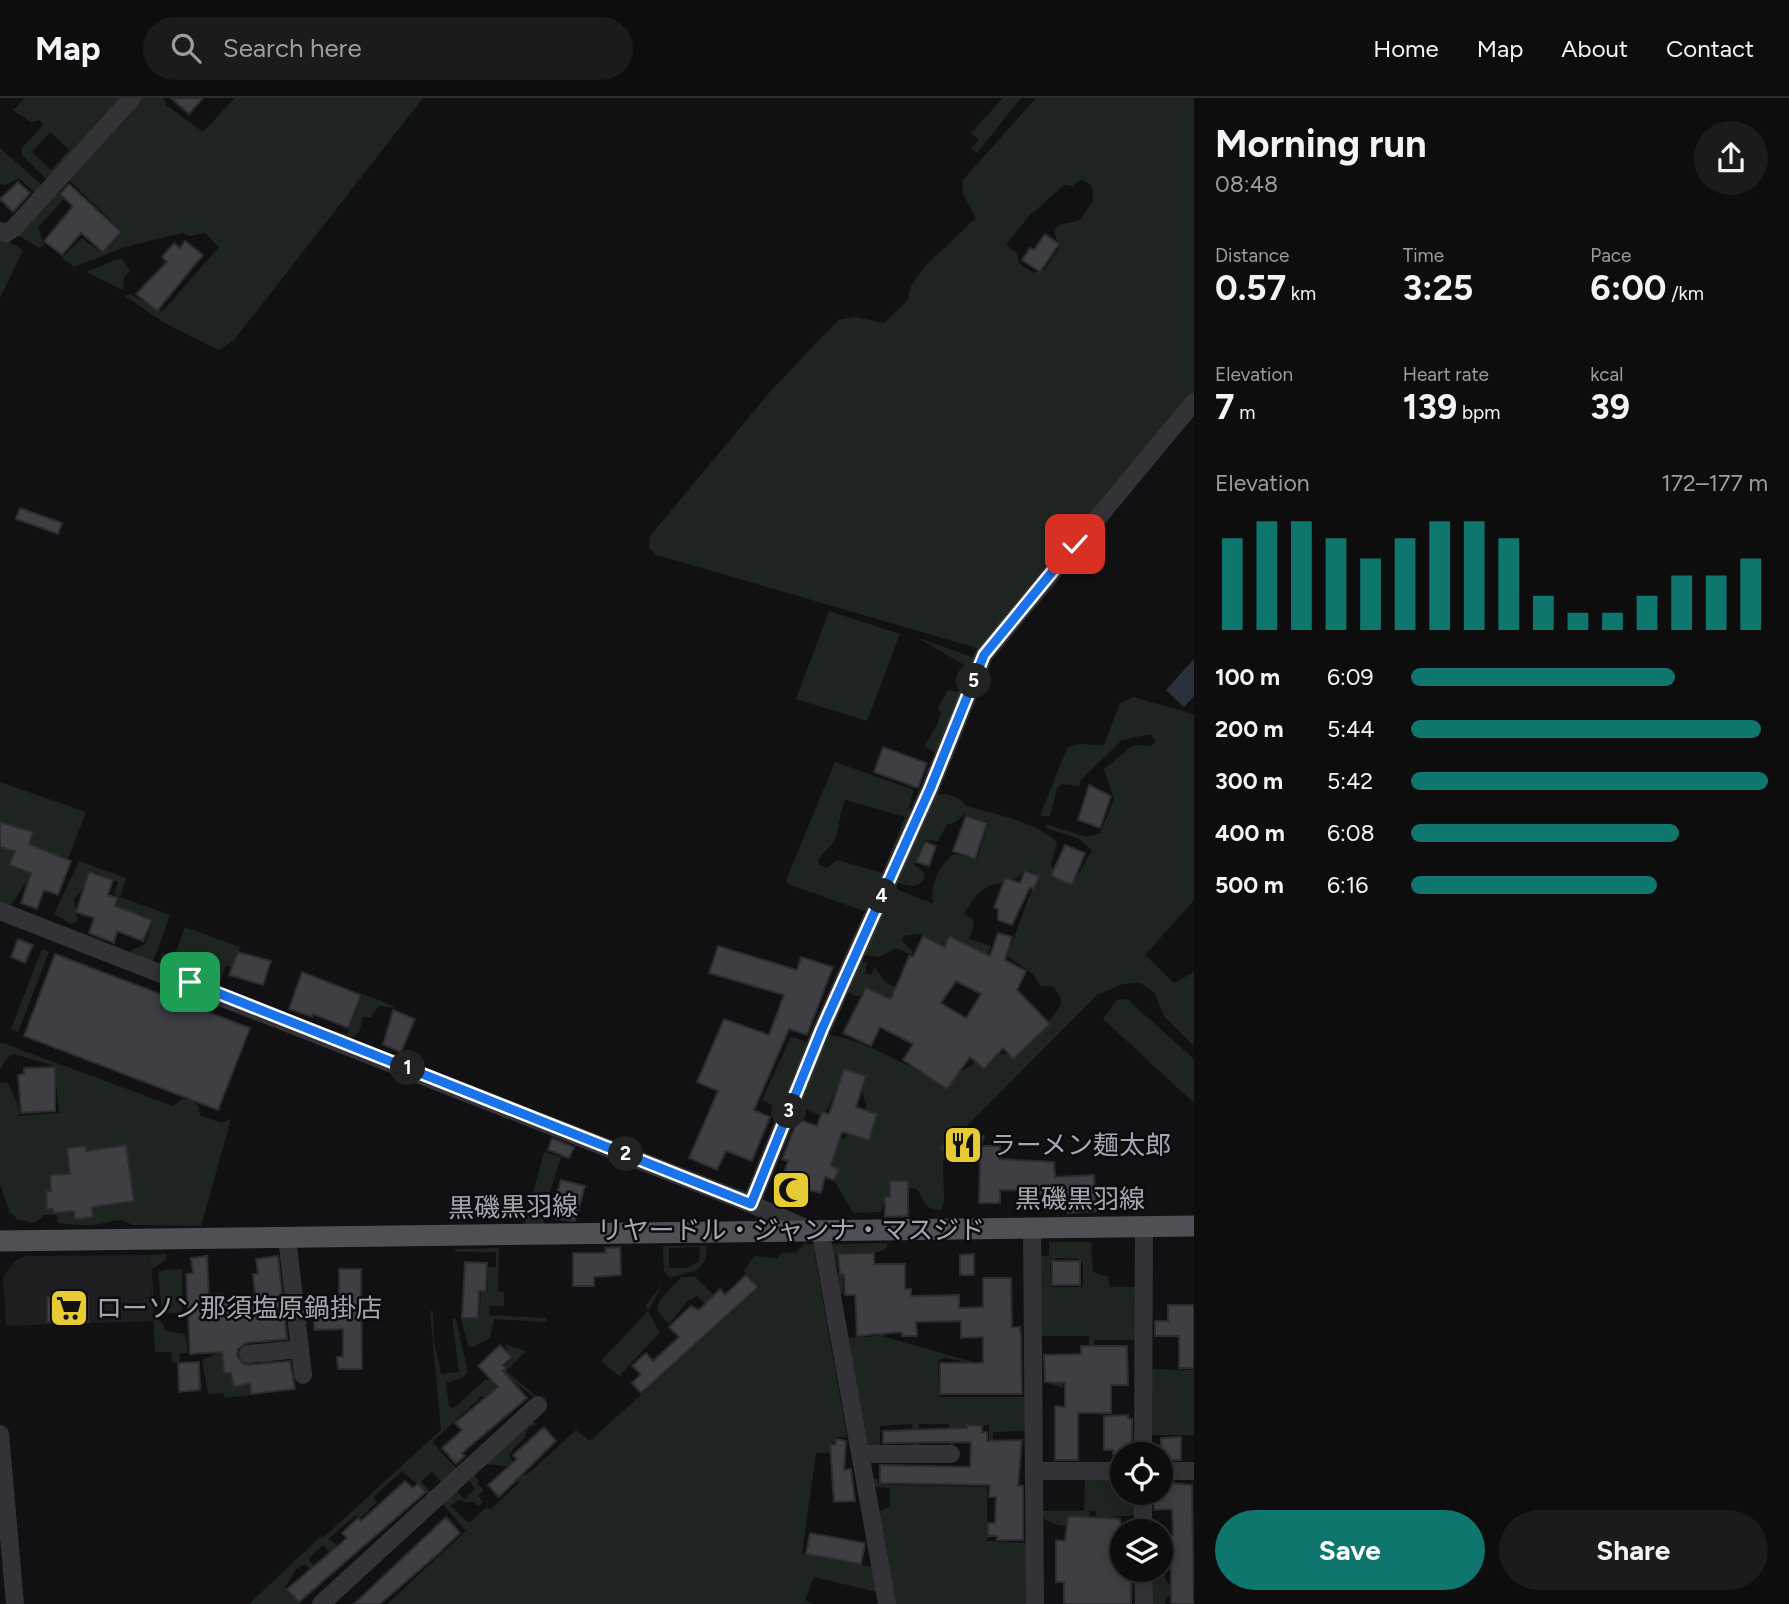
<!DOCTYPE html>
<html lang="en">
<head>
<meta charset="utf-8">
<style>
	:root { --surface:#0d0d0e; --page:#1b1b1c; --text:#f1f3f6; --muted:#9a9c9e; --line:#2d2d2e; --accent:#0f766e }
	body { margin:0; font-family:Figtree,"Noto Sans JP",sans-serif; background:var(--page); color:var(--text); height:100vh; display:flex; flex-direction:column; font-size:26px; white-space:nowrap }
	* { box-sizing:border-box; margin:0 }
	p { font-size:23px; color:var(--muted) }
	.icon { flex:none; width:38px; height:38px; fill:none; stroke:currentColor; stroke-width:2; stroke-linecap:round; stroke-linejoin:round }
	.map { position:relative; flex:1; overflow:hidden }
	.side { display:flex; flex-direction:column; background:var(--surface); width:595px }
	.side>* { flex:none }
	.fabs { position:absolute; left:1110px; top:1344px; display:grid; gap:14px }
	.fabs a { display:grid; place-items:center; width:63px; height:63px; border-radius:50%; background:var(--surface); box-shadow:0 4px 18px #0003,0 0 0 2px var(--line); font-size:35px }
	.pin { position:absolute; display:grid; place-items:center; width:60px; height:60px; color:#fff; margin:-30px; border-radius:14px; box-shadow:0 4px 10px #0006 }
	.km { position:absolute; width:35px; height:35px; margin:-18px; border-radius:50%; background:#222; color:#fff; font-size:19px; line-height:35px; text-align:center }
	.round { display:grid; place-items:center; flex:none; width:74px; height:74px; border-radius:37px; background:var(--page) }
	.overview { display:flex; align-items:center; justify-content:space-between; height:119px; padding:0 21px }
	h1 { font-size:38px; font-weight:700; line-height:52px }
	.figures { display:grid; grid-template-columns:repeat(3,1fr); gap:10px; height:119px; padding:7px 21px }
	.figures div { display:grid; align-content:center }
	.figures b { font-size:35px; font-weight:700 }
	.figures small { font-size:19px; font-weight:400 }
	.figures p { font-size:19px }
	.chart { height:196px; padding:14px 21px }
	.chart p { display:flex; justify-content:space-between }
	.chart svg { width:100%; height:126px; margin-top:7px; stroke:var(--accent); stroke-width:6 }
	.action { display:flex; gap:14px; margin-top:auto; padding:14px 21px }
	.action a { flex:1; height:80px; border-radius:42px; background:var(--accent); color:#fff; font-size:28px; font-weight:700; line-height:80px; text-align:center }
	.action a+a { background:var(--page); color:var(--text) }
	ul { padding:0 21px; list-style:none; font-size:23px }
	li { display:grid; grid-template-columns:112px 84px 1fr; align-items:center; height:52px }
	li i { height:18px; border-radius:9px; background:var(--accent) }
	header { display:flex; align-items:center; gap:42px; box-sizing:border-box; height:98px; padding:0 35px; background:var(--surface); border-bottom:2px solid var(--line) }
	header strong { font-size:33px }
	nav { display:flex; gap:38px; margin-inline-start:auto; font-size:24px }
	.search { width:490px; height:63px; background:var(--page); display:flex; align-items:center; gap:18px; box-sizing:border-box; padding:0 24px; border-radius:38px; color:var(--muted); font-size:26px }
	main { display:flex; flex:1; min-height:0 }
	.map>svg:first-child { display:block }
	.built { fill:#1e1d1f }
	.green { fill:#1e2520; fill-rule:evenodd }
	.water { fill:#2b313a }
	.building { fill:#3e3e43; stroke:#2c2b2e; stroke-width:2; fill-rule:evenodd }
	.lines { fill:none; stroke-linecap:round; stroke-linejoin:round }
	.minor { stroke:#333237; stroke-width:18 }
	.major { stroke:#4f4f56; stroke-width:21 }
	.route-casing { stroke:#fff; stroke-width:14 }
	.route { stroke:#1a73e8; stroke-width:9 }
	.labels { text-anchor:middle; dominant-baseline:central; stroke-width:5; stroke-linejoin:round; paint-order:stroke }
	.poi-label { font-size:26px; fill:#a3a5b2; stroke:#0c0c0e; text-anchor:start }
	.street-label { font-size:26px; fill:#a3a5b2; stroke:#0c0c0e }
</style>
</head>
<body>
<header>
<strong>Map</strong>
<div class="search"><svg class="icon" aria-label="search" viewBox="0 0 24 24"><circle cx="10" cy="10" r="6"/><path d="M15 15l6 6"/></svg>Search here</div>
<nav><a>Home</a><a>Map</a><a>About</a><a>Contact</a></nav>
</header>
<main>
<div class="map">
<svg width="1194" height="1506" viewBox="0 0 1194 1506">
	<rect width="100%" height="100%" fill="#111113"/>
	<!-- built -->
	<path class="built" d="M150,1157L153,1223L6,1228L3,1180L14,1164L26,1158Z"/>
	<!-- green -->
	<path class="green" d="M25,0H164L166,7L203,34L235,0H423L234,242L219,252L163,224L125,198L130,196L162,214L219,149L205,135L189,138L182,135L125,149L74,169L62,160L82,140L97,152L109,150L123,134L67,80L47,82L22,57V50L43,27L39,22L31,24L13,12ZM50,34L69,52L51,72L32,54Z
		M1003,0H1021L977,55L971,51L979,42L971,35Z
		M1036,0H1194V301L980,551L657,457L649,450L650,438L769,295L838,222L855,219L884,225L907,203L911,188L925,168L976,120L963,96L962,83ZM1082,81L1092,88L1093,103L1080,122L1059,127L1054,132L1059,150L1045,171L1034,175L1019,165L1017,155L1006,147L1028,119L1064,87L1072,88Z
		M0,50L41,86L42,92L6,128L34,94L19,80L6,87L0,86Z
		M55,93L64,101L38,129L44,147L39,150L18,137Z
		M0,138L23,152L0,200Z
		M121,160L130,172L124,180L123,192L86,174Z
		M829,513L900,536L867,623L796,601Z
		M918,540L975,560L941,649L934,654L924,648L937,627L941,616L938,609L948,592L959,594L968,569Z
		M1133,599L1194,616V802L1145,857L1174,885L1194,874V948L1164,918L1154,894L1140,885L1123,886L1097,897L953,1042L943,1065L944,1104L941,1112C922,1112 926,1101 915,1090L893,1091L880,1114L853,1115L831,1077L827,1051L865,1026L866,1007L860,985L844,979L827,1012L819,1017L797,1008L829,937C854,940 882,955 905,966C914,970 924,978 934,980C957,986 983,949 1014,957L1051,921L1061,907L1060,898L1053,889L1040,888L1033,876L1007,858L1036,780L1035,775L1027,772C999,797 990,770 964,816L973,821L974,828L969,841L991,848L984,865L920,836L903,838L902,843L913,853L911,857C892,848 900,849 879,859L860,856L891,789L933,806C930,787 938,768 954,756L977,761L989,724L965,716L954,725L947,726L938,743L924,742L914,767L924,774V782C914,792 906,787 893,783L936,698C946,693 960,699 966,708C991,715 1041,725 1057,745L1051,767L1057,777L1070,783L1080,774L1092,752L1079,741L1046,730V726L1087,739L1100,735L1114,701L1104,671L1134,647L1149,648L1156,644L1151,636L1122,642L1081,682L1080,688L1062,686L1057,690L1050,718H1040L1067,650L1077,646L1104,647L1120,605Z
		M835,664L914,692L909,708L911,717L870,811L864,813L788,786L786,782ZM845,702L905,719L883,775L837,762L827,770L819,767L818,763C822,754 831,750 835,741C840,728 839,716 845,702Z
		M0,684L86,714L68,761L19,743L9,768L21,773L37,771L33,781L29,780L11,807L0,804Z
		M79,763L126,780L120,799L170,817L153,864L131,855L132,852L145,846L153,824C147,816 136,813 126,815L115,840L106,838L120,799L114,796L118,784L95,774L74,802L78,823L71,826L54,816Z
		M185,829L240,849L232,870L226,867L219,889L161,867V855L174,859Z
		M42,851L49,854L18,934L11,931Z
		M857,863L867,865L865,875L871,877L874,868L885,884L918,901L892,900L867,890L858,899L844,892Z
		M363,896L396,909C381,912 382,900 371,919H363L359,934L352,940L329,931L347,936Z
		M1127,901L1194,961V1005L1103,921L1117,902Z
		M791,938L808,945L786,1008L779,1010L762,1002Z
		M0,944L173,1008L183,1001L191,1002L199,1009L200,1017L221,1025L231,1021L201,1128L132,1127C120,1118 111,1124 99,1126C87,1129 71,1126 58,1125L57,1117H44L35,1125L19,1122L10,1115L0,1086V984L8,985L19,1009V1018L59,1015L54,968L14,956L7,960L0,972Z
		M544,1054L561,1059L542,1118L545,1128H524Z
		M1049,1144H1091L1093,1174L1108,1179L1110,1189H1136V1242H1094L1093,1270H1098V1288H1088L1087,1277H1063V1290L1050,1286V1273L1088,1272L1089,1238H1038L1039,1158H1049ZM1056,1160L1078,1161L1083,1165V1189H1051L1050,1165Z
		M887,1145V1150L879,1154L836,1155L837,1174L843,1178V1196H838L830,1146Z
		M804,1146H813L847,1339H836L828,1355H816L802,1456L872,1469L877,1494L814,1479L805,1502L813,1506H387L466,1433L442,1405L456,1392L464,1401L475,1391L468,1381L473,1376L479,1383L477,1386L484,1392L478,1398L483,1404L478,1408L472,1403L466,1405L459,1401L451,1408L469,1425L487,1409L491,1411L519,1385L505,1368L485,1366L531,1323L538,1326L528,1330L525,1339L509,1356L519,1379L529,1375L576,1332L590,1343L760,1189L744,1173L754,1158L777,1160L783,1154L796,1155Z
		M663,1148H707L705,1163L697,1172L669,1180L664,1173ZM700,1149L699,1163L687,1170H669V1150Z
		M499,1150L498,1193L504,1194V1208H490L489,1217L547,1220V1224L494,1221L490,1240L474,1249L468,1248L461,1220H479L481,1194H488V1169H496V1154H455V1151Z
		M167,1156L166,1162L152,1171L154,1216L163,1226L165,1233L185,1236L188,1255H180L179,1264L172,1265L171,1254H155L150,1157Z
		M182,1171V1215H162L158,1175L162,1172Z
		M681,1179H695L718,1201L709,1209L697,1198L686,1205L669,1226L657,1212L660,1202Z
		M663,1185L648,1213L660,1235L619,1278L601,1263L648,1213L646,1207Z
		M873,1205H880L885,1239L980,1266L944,1260L938,1263L939,1299H1027L1026,1333L993,1334V1348H989V1327L953,1330V1348L950,1349L949,1326H919V1348L913,1351L912,1326L880,1328V1350H867L846,1240L878,1238Z
		M430,1213H433L434,1243L441,1276L459,1274L452,1220L456,1221L468,1274L462,1280L446,1285L449,1309L454,1310L485,1282H492L512,1261L505,1246L526,1253L506,1273L536,1298L534,1299L506,1277L503,1285L490,1297L492,1308L482,1298L432,1344L457,1371L442,1384L432,1374L421,1383L431,1395L429,1397L402,1373L373,1399L377,1404L360,1420L356,1417L329,1440L337,1448L329,1453L323,1447L308,1461L315,1468L311,1471L305,1466L297,1470L285,1490L301,1506H249L319,1440L326,1437L441,1332Z
		M222,1253L225,1275L241,1274V1262L253,1261L254,1274H263L262,1260L272,1259L271,1278L250,1280L251,1297L225,1300L223,1295L208,1296L202,1262Z
		M1149,1271L1194,1272V1337H1148Z
		M1085,1378H1122V1395H1138V1417L1096,1420V1413H1089V1419L1068,1417L1066,1428C1055,1428 1043,1423 1038,1413H1084Z
		M871,1381H877L878,1386L890,1387L987,1389V1443L1027,1445L1032,1506H893L878,1414L890,1408V1390L873,1389Z
		M1148,1474L1163,1475L1168,1486H1194V1494H1176L1166,1500L1165,1506H1149Z"/>
	<!-- water -->
	<path class="water" d="M1194,561V598L1184,609L1166,592Z"/>
	<!-- building -->
	<path class="building" d="M171,0H203L189,16Z
		M18,84L30,95L13,114L0,101Z
		M69,86L121,134L103,154L81,135L62,157L44,143L73,108L60,96Z
		M1045,136L1059,146L1040,174L1022,162L1030,150L1034,152Z
		M185,143L203,157L157,213L136,196L167,164L162,159L174,145L180,150Z
		M20,410L62,425L58,436L16,421Z
		M883,649L927,665L918,690L874,674Z
		M1089,687L1111,698L1100,730L1078,722Z
		M966,718L987,725L975,761L953,753Z
		M0,724L33,734L29,746L71,763L58,797L44,792L37,811L21,805L31,775L9,767L15,753L0,749Z
		M925,744L936,748L929,768L916,764Z
		M1065,747L1085,755L1072,787L1051,778Z
		M1025,773L1039,778L1034,791L1030,789L1012,827L998,822V811L994,810L1005,780L1020,785Z
		M89,774L113,782L108,797L118,800L115,808L152,822L143,843L117,833L114,845L89,835L94,820L76,814Z
		M998,835L1012,839L1005,862L1026,873L1017,892L1050,926L1013,961L1003,950L984,971L970,959L947,991L903,962L913,946L880,929L871,948L843,935L866,890L891,901L909,858L913,859L923,838L945,849L949,838L990,858ZM956,883L981,896L966,920L941,905Z
		M18,841L33,847L25,865L11,859Z
		M718,848L797,872L801,859L833,869L807,937L789,931L754,1012L770,1019L752,1063L726,1053L717,1072L689,1060L718,993L697,984L724,921L769,937L784,897L709,875Z
		M238,854L271,863L263,887L229,877Z
		M55,856L250,930L218,1012L24,938Z
		M302,874L361,897L348,930L313,916L312,919L289,911Z
		M393,912L415,921L401,954L383,947Z
		M55,969V1013L21,1015L18,977L24,976V970Z
		M844,971L866,978L856,1009L877,1016L869,1042L842,1034L831,1068L839,1071L834,1082L825,1079L821,1095L804,1091L799,1109L774,1102L788,1063L782,1061L798,1021L817,1028L822,1014L829,1016Z
		M949,1028L984,1038L981,1048H1000V1061L1054,1064L1055,1079L1094,1077L1096,1113L1068,1115L1067,1096H1034V1093L1000,1092V1105H979L980,1063L941,1052Z
		M552,1040L574,1049L569,1060L548,1052Z
		M126,1047L134,1103L92,1109L93,1119L75,1121L74,1113L54,1115L53,1111H47L46,1093H51L50,1077L70,1076L67,1050L86,1048V1053Z
		M561,1082L585,1088L575,1123L556,1121L558,1111L553,1109Z
		M890,1083H908V1118L885,1119V1099H890Z
		M620,1149L621,1177L594,1179V1188H573V1155H606L605,1150Z
		M874,1155V1166H905V1191H911V1198L959,1197V1210L983,1209V1180H1011L1012,1229H1020L1021,1239L1022,1296H940V1265H983V1239L961,1240V1223L916,1224L917,1238H902V1234L857,1238L855,1197H845L844,1176H840L838,1156Z
		M974,1156V1177H960V1157Z
		M207,1158L209,1197L223,1196V1201L255,1197L253,1176H258L256,1161L278,1158L287,1241L246,1245L238,1251L237,1258L243,1266L248,1267L290,1263L295,1291L251,1296L250,1285L234,1289L231,1275H224L222,1254L190,1256L186,1176L193,1175L191,1160Z
		M1052,1163H1080V1187H1052Z
		M465,1164L487,1165L486,1193H479L478,1220H462Z
		M339,1171H361L362,1271H338L337,1259H343V1231L314,1232V1211L339,1210Z
		M746,1177L758,1189L641,1295L632,1285L641,1276L632,1268L646,1255L653,1263L679,1239L669,1229L691,1208L699,1212L720,1191L725,1197Z
		M47,1199H88V1224H47Z
		M1168,1207H1194V1270H1179V1238H1155V1223H1168Z
		M500,1247L512,1259L503,1267L506,1270L503,1273L527,1300L462,1355L465,1358L456,1366L442,1350L462,1332L455,1325L498,1289L478,1268Z
		M1081,1248H1127L1128,1287H1111V1315H1078V1362H1055V1308L1065,1309V1285L1045,1284L1044,1257L1081,1256Z
		M199,1264L200,1292L179,1294L178,1265Z
		M1128,1317V1321H1132V1356H1113V1352H1104V1318Z
		M967,1327L982,1328V1334H987V1343L1022,1342L1018,1388H1023V1442H997V1438H988V1425H995L996,1399H989L990,1387L880,1385V1367L970,1369L971,1344L883,1345V1333L967,1330Z
		M544,1329L556,1343L499,1399L488,1387L517,1361L513,1357Z
		M1181,1339V1362H1161V1340Z
		M836,1341L846,1343L844,1372L851,1371L855,1403L834,1404L830,1346L835,1347Z
		M405,1383L413,1390L418,1386L426,1394L299,1504L287,1491L347,1440L342,1435L358,1420L361,1423Z
		M1160,1384L1192,1387L1194,1506H1171V1462H1160V1437H1173L1172,1411L1154,1412V1396L1160,1395Z
		M1068,1418L1120,1421L1122,1472H1132L1131,1506H1064V1484H1056V1442L1065,1443Z
		M446,1419L460,1435L439,1455L380,1506H354Z
		M810,1435L865,1445L861,1466L806,1456Z"/>
	<g class="lines">
		<!-- minor -->
		<path class="minor" d="M0,133L6,135L14,130L132,0
			M0,813L751,1106L808,1131
			M751,1106L822,931L930,691L984,557L1194,304
			M1032,1130L1035,1506
			M820,1131L887,1506
			M287,1140L303,1277
			M248,1256L300,1251
			M0,1336L15,1506
			M860,1356H951
			M1143,1356L1144,1129
			M1034,1373H1122
			M1160,1373H1194
			M1143,1395V1433
			M1143,1472L1144,1506
			M321,1506L538,1307"/>
		<!-- major -->
		<path class="major" d="M0,1143L1194,1128"/>
	</g>
	<g class="lines">
		<!-- route casing -->
		<g class="route-casing">
			<path id="route" d="M190,884L751,1106L822,931L930,691L984,557L1075,446"/>
		</g>
		<!-- route -->
		<use href="#route" class="route"/>
	</g>
	<!-- icons -->
	<defs>
		<g id="restaurant-square" transform="scale(2.0125)"><rect x="-9" y="-9" width="18" height="18" rx="4" fill="#e6cb35" stroke="#0c0c0e"/><path d="M-5-6h1v4h1v-4h1v4h1v-4h1v5L-1.5 .5V6h-2V.5L-5-1ZM5-6V6H3V1.5H1.5Q1.5-4 5-6Z" fill="#111"/></g>
		<g id="mosque-square" transform="scale(2.0125)"><rect x="-9" y="-9" width="18" height="18" rx="4" fill="#e6cb35" stroke="#0c0c0e"/><path d="M3.5-4.9A6 6 0 1 0 3.5 4.9A5 5 0 1 1 3.5-4.9Z" fill="#111"/></g>
		<g id="supermarket-square" transform="scale(2.0125)"><rect x="-9" y="-9" width="18" height="18" rx="4" fill="#e6cb35" stroke="#0c0c0e"/><path d="M-6-5.5h2.5l.6 2H6L4.5 2H-2.5L-4.4-4H-6ZM-1.5 3.2a1.3 1.3 0 1 0 .1 0ZM3 3.2a1.3 1.3 0 1 0 .1 0Z" fill="#111"/></g>
	</defs>
	<g fill-rule="evenodd">
		<use href="#restaurant-square" x="963" y="1047"/>
		<use href="#mosque-square" x="791" y="1092"/>
		<use href="#supermarket-square" x="69" y="1210"/>
	</g>
	<g class="labels">
		<!-- poi labels -->
		<g class="poi-label">
			<text x="990" y="1047">ラーメン麺太郎</text>
			<text x="791" y="1132" text-anchor="middle">リヤードル・ジャンナ・マスジド</text>
			<text x="96" y="1210">ローソン那須塩原鍋掛店</text>
		</g>
		<!-- street labels -->
		<g class="street-label">
			<text x="1080" y="1101">黒磯黒羽線</text>
			<text transform="translate(513 1109) rotate(-1)">黒磯黒羽線</text>
		</g>
	</g>
</svg>
<div class="fabs">
<a><svg class="icon" aria-label="locate" viewBox="0 0 24 24"><circle cx="12" cy="12" r="6"/><path d="M12 2v4M12 18v4M2 12h4M18 12h4"/></svg></a>
<a><svg class="icon" aria-label="layers" viewBox="0 0 24 24"><path d="M12 4l9 5-9 5-9-5zM3 14l9 5 9-5"/></svg></a>
</div>
<div class="pin" style="left:190px;top:884px;background:#1e9e55"><svg class="icon" aria-label="arrive" viewBox="0 0 24 24"><path d="M6 21V4h12l-3 4 3 4H6"/></svg></div>
<div class="pin" style="left:1075px;top:446px;background:#d93025"><svg class="icon" aria-label="check" viewBox="0 0 24 24"><path d="M5 12l5 5 9-10"/></svg></div>
<b class="km" style="left:408px;top:970px">1</b>
<b class="km" style="left:626px;top:1056px">2</b>
<b class="km" style="left:789px;top:1013px">3</b>
<b class="km" style="left:882px;top:798px">4</b>
<b class="km" style="left:974px;top:583px">5</b>
</div>
<section class="side">
<div class="overview"><div><h1>Morning run</h1><p>08:48</p></div><a class="round"><svg class="icon" aria-label="share" viewBox="0 0 24 24"><path d="M12 15V3M7 8l5-5 5 5M5 13v7h14v-7"/></svg></a></div>
<div class="figures">
<div><p>Distance</p><b>0.57<small> km</small></b></div>
<div><p>Time</p><b>3:25</b></div>
<div><p>Pace</p><b>6:00<small> /km</small></b></div>
</div>
<div class="figures">
<div><p>Elevation</p><b>7<small> m</small></b></div>
<div><p>Heart rate</p><b>139<small> bpm</small></b></div>
<div><p>kcal</p><b>39</b></div>
</div>
<div class="chart"><p><span>Elevation</span>172–177 m</p>
<svg viewBox="0 0 160 44" preserveAspectRatio="none"><path d="M5 44V12M15 44V6M25 44V6M35 44V12M45 44V19M55 44V12M65 44V6M75 44V6M85 44V12M95 44V32M105 44V38M115 44V38M125 44V32M135 44V25M145 44V25M155 44V19"/></svg>
</div>
<ul>
<li><b>100 m</b>6:09<i style="width:74%"></i></li>
<li><b>200 m</b>5:44<i style="width:98%"></i></li>
<li><b>300 m</b>5:42<i style="width:100%"></i></li>
<li><b>400 m</b>6:08<i style="width:75%"></i></li>
<li><b>500 m</b>6:16<i style="width:69%"></i></li>
</ul>
<div class="action"><a>Save</a><a>Share</a></div>
</section>
</main>
</body>
</html>
